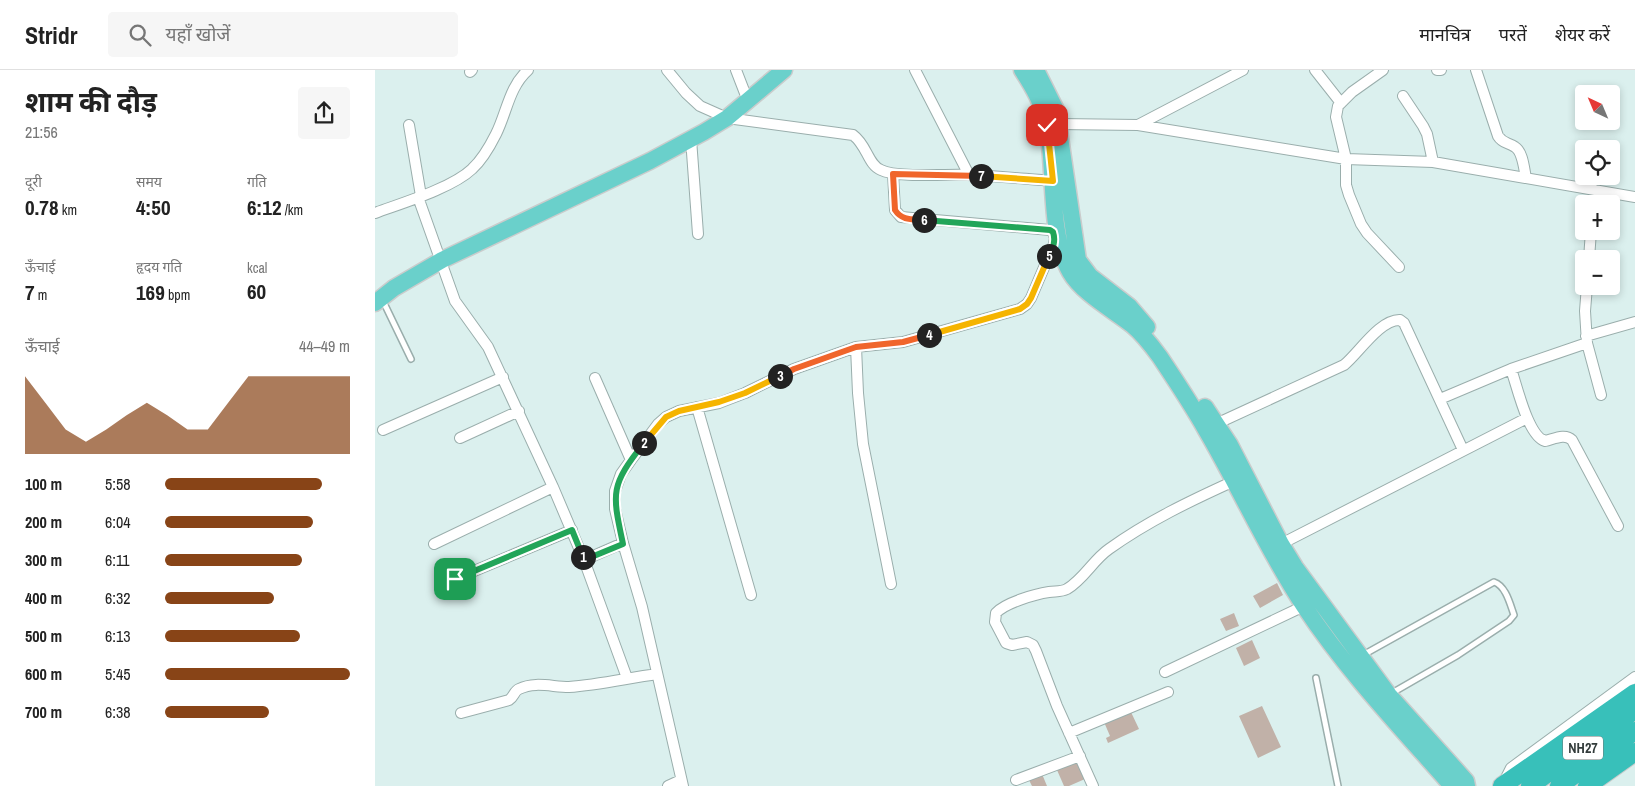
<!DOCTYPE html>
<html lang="hi">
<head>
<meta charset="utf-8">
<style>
	:root { --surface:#fff; --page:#f6f6f6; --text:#222; --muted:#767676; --line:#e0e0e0; --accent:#884417 }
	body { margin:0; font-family:"Archivo Narrow","Noto Sans Devanagari",sans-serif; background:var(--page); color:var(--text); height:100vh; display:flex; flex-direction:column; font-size:19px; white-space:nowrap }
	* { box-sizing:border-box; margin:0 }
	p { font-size:16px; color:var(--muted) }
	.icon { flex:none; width:28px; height:28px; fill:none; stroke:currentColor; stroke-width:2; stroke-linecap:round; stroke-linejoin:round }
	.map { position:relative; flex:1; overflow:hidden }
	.panel { display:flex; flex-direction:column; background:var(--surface); width:375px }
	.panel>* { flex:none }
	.needle { width:32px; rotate:316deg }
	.fabs { position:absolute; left:1200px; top:15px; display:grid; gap:10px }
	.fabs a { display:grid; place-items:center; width:45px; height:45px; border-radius:5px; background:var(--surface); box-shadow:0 2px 8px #0003; font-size:25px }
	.pin { position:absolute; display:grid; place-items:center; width:42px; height:42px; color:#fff; margin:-21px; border-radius:10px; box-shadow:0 2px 8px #0006 }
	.km { position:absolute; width:25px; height:25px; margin:-12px; border-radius:50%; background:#222; color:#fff; font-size:14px; line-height:25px; text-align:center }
	.round { display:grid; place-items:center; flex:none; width:52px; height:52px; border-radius:5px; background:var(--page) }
	.headline { display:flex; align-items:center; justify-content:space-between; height:85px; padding:0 25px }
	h1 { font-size:28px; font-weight:700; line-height:38px }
	.stats { display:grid; grid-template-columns:repeat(3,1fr); gap:8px; height:85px; padding:5px 25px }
	.stats div { display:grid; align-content:center }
	.stats b { font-size:21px; font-weight:700 }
	.stats small { font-size:14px; font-weight:400 }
	.stats p { font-size:14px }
	.chart { height:140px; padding:10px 25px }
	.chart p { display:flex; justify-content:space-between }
	.chart svg { width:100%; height:90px; margin-top:5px; fill:var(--accent); opacity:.7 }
	ul { padding:0 25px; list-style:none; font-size:16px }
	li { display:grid; grid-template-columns:80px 60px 1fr; align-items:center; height:38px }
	li i { height:12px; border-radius:6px; background:var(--accent) }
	header { display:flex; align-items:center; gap:30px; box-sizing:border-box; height:70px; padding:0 25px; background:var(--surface); border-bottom:1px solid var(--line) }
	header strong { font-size:24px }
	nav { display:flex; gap:28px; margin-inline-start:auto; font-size:18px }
	.search { width:350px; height:45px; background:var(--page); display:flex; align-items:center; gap:12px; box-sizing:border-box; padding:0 18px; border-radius:5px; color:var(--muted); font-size:19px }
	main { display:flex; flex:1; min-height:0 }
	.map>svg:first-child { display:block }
	.building { fill:#c1b1a8 }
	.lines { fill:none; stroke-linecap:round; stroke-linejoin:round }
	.service-casing { stroke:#9aaeac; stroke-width:8 }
	.minor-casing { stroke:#9aaeac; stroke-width:12 }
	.primary-casing { stroke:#cacccc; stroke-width:19 }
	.trunk-casing { stroke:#cacccc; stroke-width:20 }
	.service { stroke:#fff; stroke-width:5 }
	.minor { stroke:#fff; stroke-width:10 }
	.primary { stroke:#6ad0cb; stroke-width:16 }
	.trunk { stroke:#38c0ba; stroke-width:18 }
	.split-1-casing { stroke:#fff; stroke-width:10 }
	.split-2-casing { stroke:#fff; stroke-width:10 }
	.split-3-casing { stroke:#fff; stroke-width:10 }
	.split-4-casing { stroke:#fff; stroke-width:10 }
	.split-5-casing { stroke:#fff; stroke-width:10 }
	.split-6-casing { stroke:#fff; stroke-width:10 }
	.split-7-casing { stroke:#fff; stroke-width:10 }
	.split-8-casing { stroke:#fff; stroke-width:10 }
	.split-1 { stroke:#22a559; stroke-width:6 }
	.split-2 { stroke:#22a559; stroke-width:6 }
	.split-3 { stroke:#f5b400; stroke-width:6 }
	.split-4 { stroke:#f0652b; stroke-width:6 }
	.split-5 { stroke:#f5b400; stroke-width:6 }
	.split-6 { stroke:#22a559; stroke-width:6 }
	.split-7 { stroke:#f0652b; stroke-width:6 }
	.split-8 { stroke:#f5b400; stroke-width:6 }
	.labels { text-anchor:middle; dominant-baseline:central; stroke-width:4; stroke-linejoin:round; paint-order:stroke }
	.shield { fill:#fff; stroke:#707676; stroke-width:1 }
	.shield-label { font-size:14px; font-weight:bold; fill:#333c3b }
</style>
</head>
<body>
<header>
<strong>Stridr</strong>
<div class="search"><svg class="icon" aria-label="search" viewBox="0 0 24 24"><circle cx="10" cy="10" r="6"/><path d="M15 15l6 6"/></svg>यहाँ खोजें</div>
<nav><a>मानचित्र</a><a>परतें</a><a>शेयर करें</a></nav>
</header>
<main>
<section class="panel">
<div class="headline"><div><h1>शाम की दौड़</h1><p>21:56</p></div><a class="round"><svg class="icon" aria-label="share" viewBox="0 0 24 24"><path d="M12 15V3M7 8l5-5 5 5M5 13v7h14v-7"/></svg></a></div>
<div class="stats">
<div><p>दूरी</p><b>0.78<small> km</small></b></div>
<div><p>समय</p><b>4:50</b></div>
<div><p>गति</p><b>6:12<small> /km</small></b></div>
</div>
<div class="stats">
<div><p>ऊँचाई</p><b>7<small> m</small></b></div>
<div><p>हृदय गति</p><b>169<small> bpm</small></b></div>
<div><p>kcal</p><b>60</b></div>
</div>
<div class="chart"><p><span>ऊँचाई</span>44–49 m</p>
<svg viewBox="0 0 160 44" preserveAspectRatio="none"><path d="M0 44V6L10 19L20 32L30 38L40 32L50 25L60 19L70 25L80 32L90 32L100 19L110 6L120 6L130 6L140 6L150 6L160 6V44z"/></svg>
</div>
<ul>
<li><b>100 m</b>5:58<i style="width:85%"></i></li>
<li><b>200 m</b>6:04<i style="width:80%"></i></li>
<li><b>300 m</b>6:11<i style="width:74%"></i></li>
<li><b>400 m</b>6:32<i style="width:59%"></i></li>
<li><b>500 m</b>6:13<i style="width:73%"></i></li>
<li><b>600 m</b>5:45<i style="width:100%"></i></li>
<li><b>700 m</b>6:38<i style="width:56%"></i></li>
</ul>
</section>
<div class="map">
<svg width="1260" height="716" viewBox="0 0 1260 716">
	<rect width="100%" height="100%" fill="#dbf0ee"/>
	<!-- building -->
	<path class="building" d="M902,513L908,525L885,538L878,526Z
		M859,543L864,556L851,561L845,549Z
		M877,570L885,588L869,596L861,578Z
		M887,636L906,677L883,688L864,646Z
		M755,640L764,659L733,673L731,668L735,666L729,652Z
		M702,691L710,709L694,716H689L682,700Z
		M667,704L672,716H657L654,710Z"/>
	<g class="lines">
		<!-- service casing -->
		<g class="service-casing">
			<path id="service" d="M8,231L36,289
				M988,585L1119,512C1131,516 1135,534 1139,545L1134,551L1083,585L1017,623
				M941,608L963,716"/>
		</g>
		<!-- minor casing -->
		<g class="minor-casing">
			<path id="minor" d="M292,0L311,23L325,36L352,48L478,65C492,75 493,95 506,100C522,108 573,104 593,105C622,106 650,109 678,111
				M361,0L373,31
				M540,0L594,105
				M940,0L966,33
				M1008,0L977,22L963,36L961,47L971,89V115L974,125L986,154L992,163L1024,197
				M1062,0H1066
				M1101,0L1123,66C1128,74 1133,72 1140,77C1148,82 1149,99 1151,108
				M95,2L97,0
				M1028,26L1048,56L1052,64L1058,92
				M683,54L763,55L971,89L1058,92L1260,127
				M34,55L46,126
				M763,55L868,0
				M316,69L323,164
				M43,127L80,231L113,277L178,417L209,490L252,608
				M1218,134L1220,120
				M0,143C27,133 77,118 97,99C107,90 115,76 121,64C132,42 134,17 153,0
				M1214,189L1216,161
				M1212,216L1210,241L1212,273L1226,325
				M1211,266L1260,252
				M481,277L483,323L488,374L516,514
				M1136,299C1142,316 1153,366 1170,371C1179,369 1190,363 1197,370L1243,456
				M220,308L256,390
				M1065,329L1136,299L1212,273
				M322,337L376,525
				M841,354L969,295C983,284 1005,249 1025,250L1029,253L1088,380
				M8,360L128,307
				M85,368L144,341
				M59,474L178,417
				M906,474L1152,348
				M209,490L248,473
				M80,509L197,460
				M790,602L929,536
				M86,643L134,630C139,627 139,621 144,619C160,611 177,617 194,617C223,615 253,608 282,604
				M694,663L793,622
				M641,710L705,686
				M1129,712L1136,698L1260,607
				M293,716L306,710
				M308,716L267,537L248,473L240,439V421L246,404L256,390L283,354L291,347L304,341L344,333L370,323L419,299L481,277L528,272L645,239L652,234L656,228L679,174L680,168L678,162L675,160L526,147L520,140L518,104
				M718,716L682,636L661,581L658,575L652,572L637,575L631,573L620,552L621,543C630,533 660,524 674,522C681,521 686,522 692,519C709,509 718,490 734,479C773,451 815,431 859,411"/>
		</g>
		<!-- primary casing -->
		<g class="primary-casing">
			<path id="primary" d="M647,0C658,17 668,34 672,54C681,98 673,163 695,202C707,223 738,240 757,255C768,264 777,276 785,287C801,311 817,335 831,360C865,418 892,480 929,536C972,601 1026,658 1077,716
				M661,0L681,40L703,190L715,206L754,236L772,257
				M0,233L19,218L67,190L275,91L329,62L352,48L409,0
				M830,337L855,375L906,474L920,497L1014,625L1091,711L1092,716"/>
		</g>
		<!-- trunk casing -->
		<g class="trunk-casing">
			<path id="trunk" d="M1127,716L1260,623
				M1155,716L1260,640
				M1184,716L1260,661
				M1212,716L1260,682"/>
		</g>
		<!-- service -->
		<use href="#service" class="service"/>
		<!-- minor -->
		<use href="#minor" class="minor"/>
		<!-- primary -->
		<use href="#primary" class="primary"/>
		<!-- trunk -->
		<use href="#trunk" class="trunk"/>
	</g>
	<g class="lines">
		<!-- split-1 casing -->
		<g class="split-1-casing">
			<path id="split-1" d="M80,509L197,460L208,487"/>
		</g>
		<!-- split-2 casing -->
		<g class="split-2-casing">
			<path id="split-2" d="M208,487L209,490L248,474C237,422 235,416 269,373"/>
		</g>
		<!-- split-3 casing -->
		<g class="split-3-casing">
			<path id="split-3" d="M269,373L291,347L304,341L344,332L370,323L405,306"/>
		</g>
		<!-- split-4 casing -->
		<g class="split-4-casing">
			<path id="split-4" d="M405,306L419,299L481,277L528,272L554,265"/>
		</g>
		<!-- split-5 casing -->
		<g class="split-5-casing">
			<path id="split-5" d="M554,265L645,239L652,234L656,228L674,186"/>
		</g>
		<!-- split-6 casing -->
		<g class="split-6-casing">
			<path id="split-6" d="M549,150L675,160L678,162C681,171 678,178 674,186"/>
		</g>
		<!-- split-7 casing -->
		<g class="split-7-casing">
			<path id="split-7" d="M549,150C538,149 527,151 520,140L518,104L606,106"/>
		</g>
		<!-- split-8 casing -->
		<g class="split-8-casing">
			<path id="split-8" d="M606,106L678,111L672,55"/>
		</g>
		<!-- split-1 -->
		<use href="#split-1" class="split-1"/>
		<!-- split-2 -->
		<use href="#split-2" class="split-2"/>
		<!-- split-3 -->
		<use href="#split-3" class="split-3"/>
		<!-- split-4 -->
		<use href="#split-4" class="split-4"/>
		<!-- split-5 -->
		<use href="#split-5" class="split-5"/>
		<!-- split-6 -->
		<use href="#split-6" class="split-6"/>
		<!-- split-7 -->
		<use href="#split-7" class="split-7"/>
		<!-- split-8 -->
		<use href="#split-8" class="split-8"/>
	</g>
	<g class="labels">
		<!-- shield labels -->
		<rect class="shield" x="1188" y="666.5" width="40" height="23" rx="4"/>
		<g class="shield-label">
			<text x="1208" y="678">NH27</text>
		</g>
	</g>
</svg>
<div class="fabs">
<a><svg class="needle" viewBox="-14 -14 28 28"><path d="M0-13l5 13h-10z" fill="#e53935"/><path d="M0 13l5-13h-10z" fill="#767676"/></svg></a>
<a><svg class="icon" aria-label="locate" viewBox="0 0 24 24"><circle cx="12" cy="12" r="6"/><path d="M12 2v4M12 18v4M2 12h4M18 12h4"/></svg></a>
<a>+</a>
<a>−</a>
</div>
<div class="pin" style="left:80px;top:509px;background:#1e9e55"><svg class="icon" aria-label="arrive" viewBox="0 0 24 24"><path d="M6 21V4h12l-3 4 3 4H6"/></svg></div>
<div class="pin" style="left:672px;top:55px;background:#d93025"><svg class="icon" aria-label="check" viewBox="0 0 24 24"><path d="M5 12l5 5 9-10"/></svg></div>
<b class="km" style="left:208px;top:487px">1</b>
<b class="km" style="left:269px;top:373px">2</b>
<b class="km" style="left:405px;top:306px">3</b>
<b class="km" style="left:554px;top:265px">4</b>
<b class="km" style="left:674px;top:186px">5</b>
<b class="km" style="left:549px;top:150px">6</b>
<b class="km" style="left:606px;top:106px">7</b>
</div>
</main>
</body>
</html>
